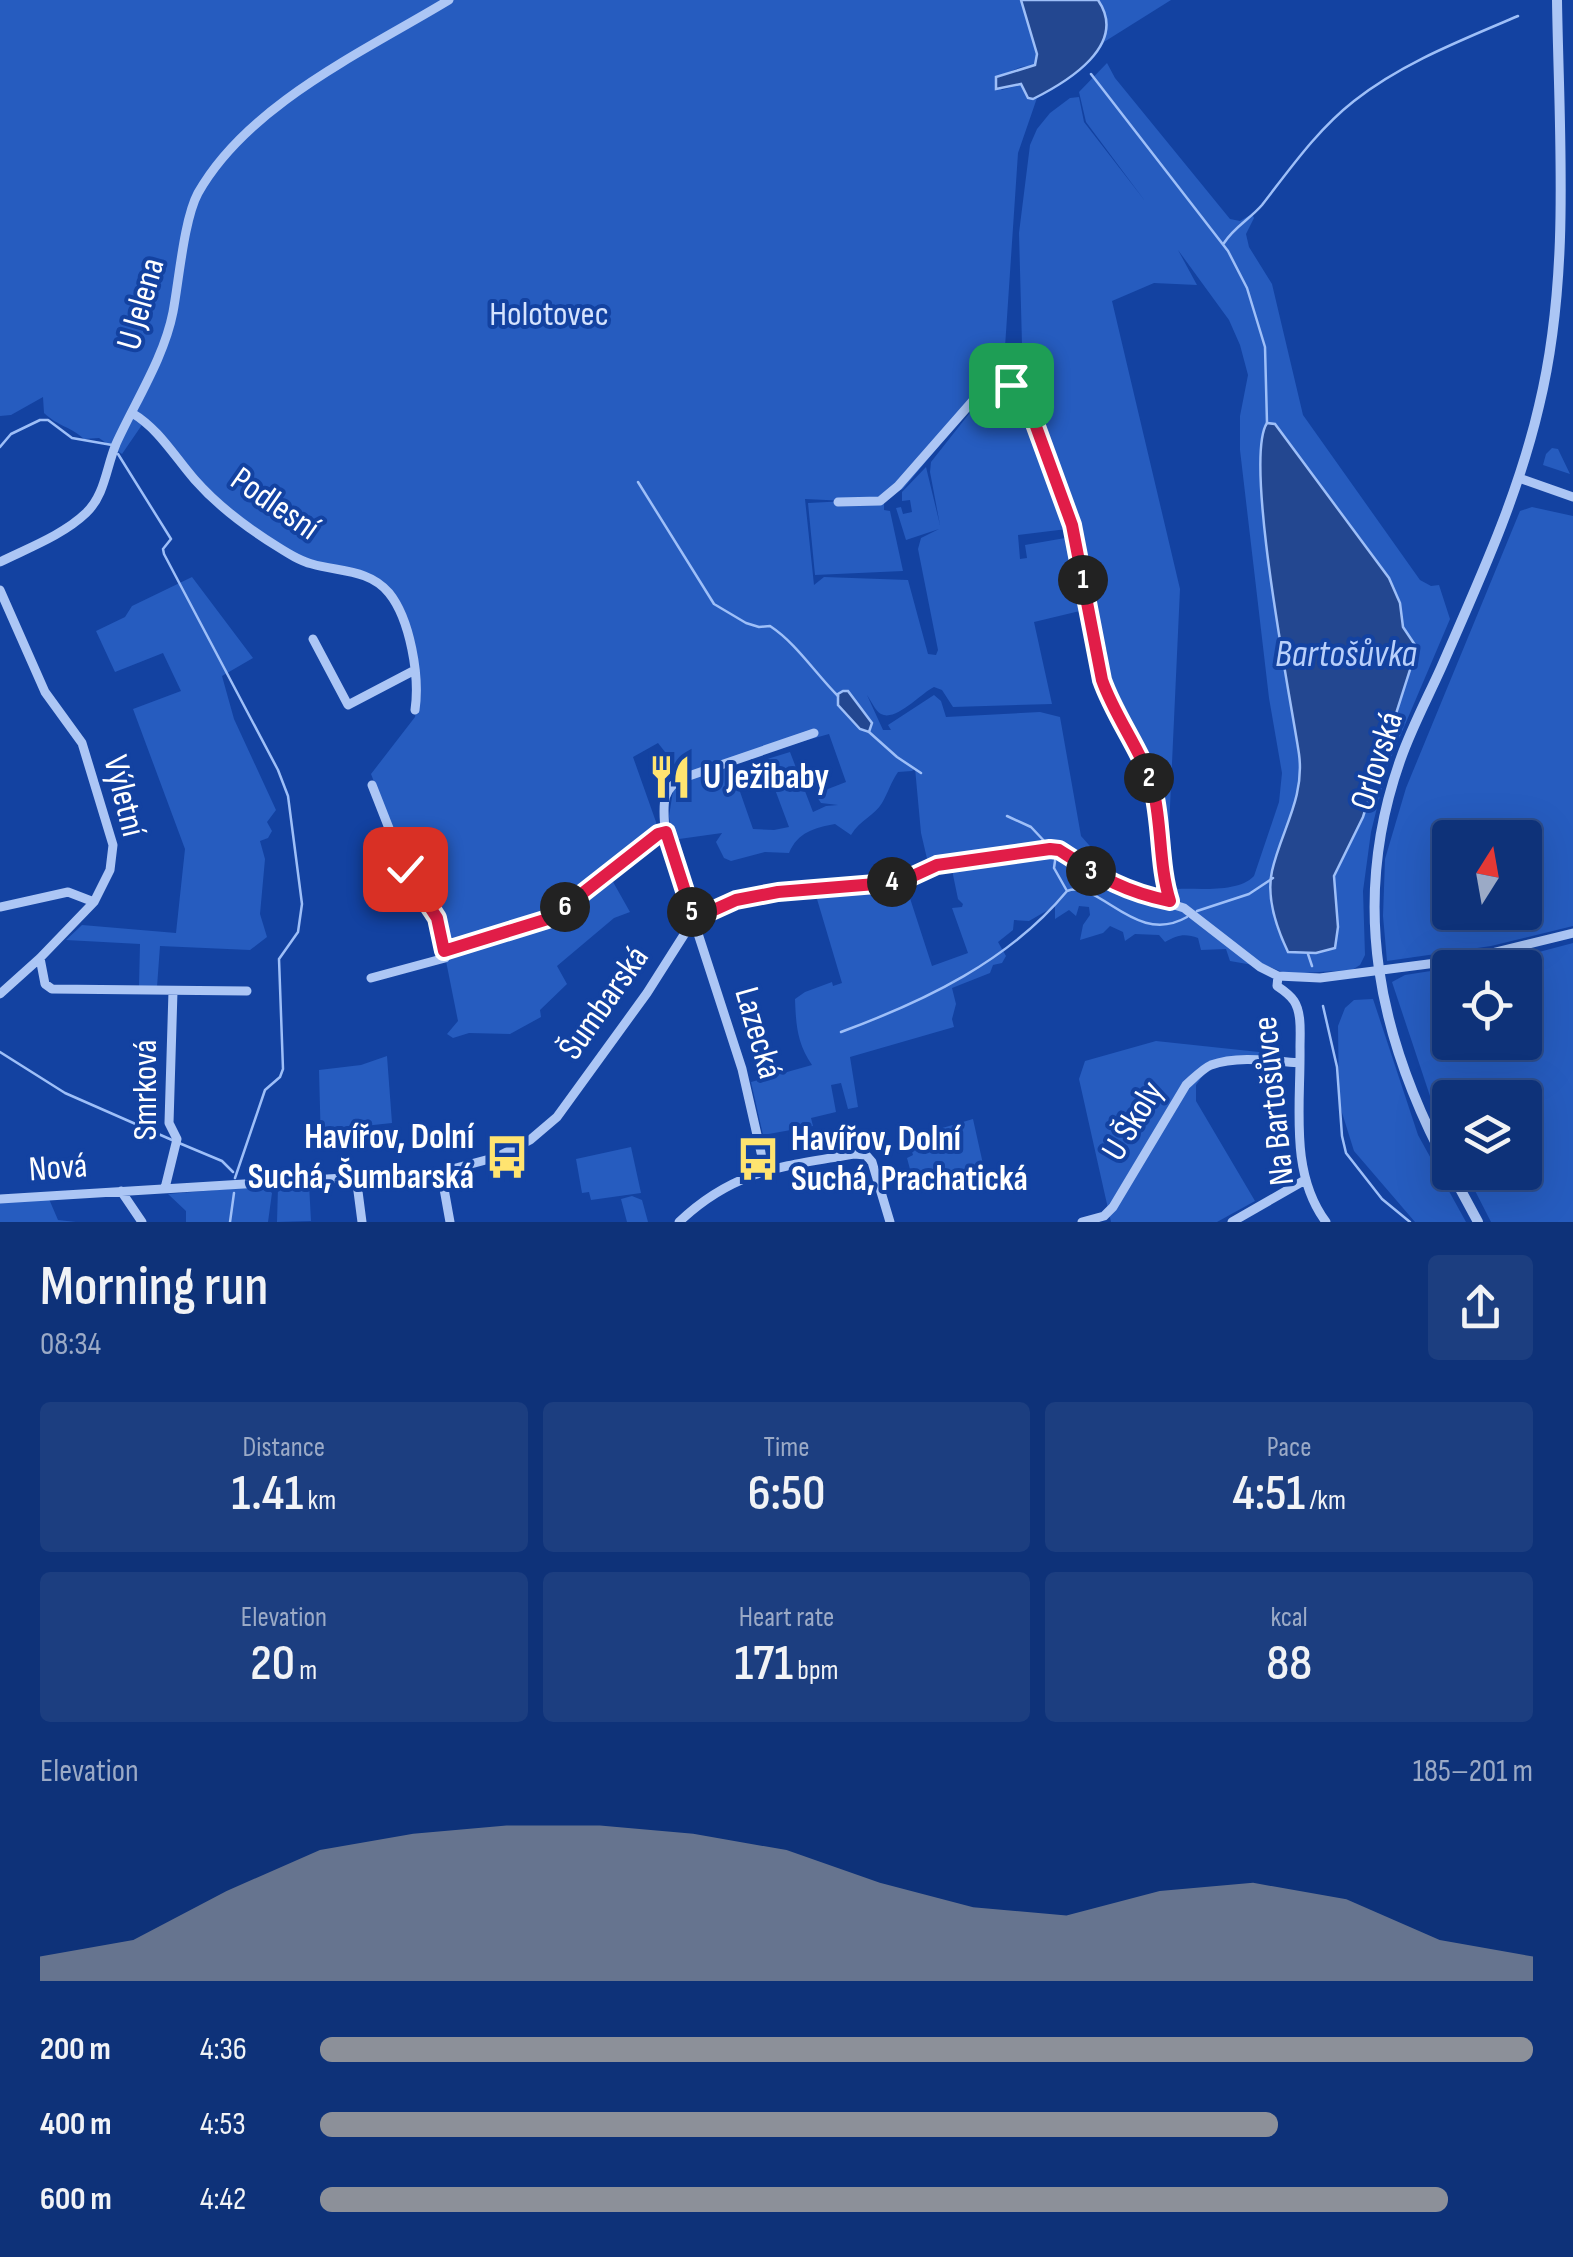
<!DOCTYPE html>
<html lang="en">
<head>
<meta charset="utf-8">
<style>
	:root { --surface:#0e3279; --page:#1c3e80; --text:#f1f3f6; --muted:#9baac6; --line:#2e4d8a; --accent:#8c9099 }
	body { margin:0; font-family:"Sofia Sans Condensed",sans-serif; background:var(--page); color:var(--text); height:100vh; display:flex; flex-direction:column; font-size:38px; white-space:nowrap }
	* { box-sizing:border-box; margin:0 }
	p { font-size:32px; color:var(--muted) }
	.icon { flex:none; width:55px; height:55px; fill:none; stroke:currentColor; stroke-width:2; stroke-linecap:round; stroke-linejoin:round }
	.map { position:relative; height:1222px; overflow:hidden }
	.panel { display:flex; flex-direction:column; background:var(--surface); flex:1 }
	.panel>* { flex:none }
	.needle { width:65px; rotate:11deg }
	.tools { position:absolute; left:1432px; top:820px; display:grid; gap:20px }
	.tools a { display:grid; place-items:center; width:110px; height:110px; border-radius:10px; background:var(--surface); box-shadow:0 10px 40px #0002,0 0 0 2px var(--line); font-size:50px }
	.pin { position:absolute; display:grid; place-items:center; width:85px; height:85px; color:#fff; margin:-42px; border-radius:20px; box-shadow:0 5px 15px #0006 }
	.km { position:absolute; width:50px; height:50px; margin:-25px; border-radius:50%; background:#222; color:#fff; font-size:28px; line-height:50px; text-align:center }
	.round { display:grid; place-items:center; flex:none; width:105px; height:105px; border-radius:10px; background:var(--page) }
	.headline { display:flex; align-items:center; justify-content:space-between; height:170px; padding:0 40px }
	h1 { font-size:55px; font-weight:600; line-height:75px }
	.stats { display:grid; grid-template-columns:repeat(3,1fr); gap:15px; height:170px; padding:10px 40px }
	.stats div { display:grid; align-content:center; border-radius:10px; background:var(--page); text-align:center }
	.stats b { font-size:50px; font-weight:600 }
	.stats small { font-size:28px; font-weight:400 }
	.stats p { font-size:28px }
	.chart { height:280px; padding:20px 40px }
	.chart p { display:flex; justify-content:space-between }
	.chart svg { width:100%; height:180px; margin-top:10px; fill:var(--accent); opacity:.7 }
	ul { padding:0 40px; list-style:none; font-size:32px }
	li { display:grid; grid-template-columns:160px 120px 1fr; align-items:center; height:75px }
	li i { height:25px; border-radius:12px; background:var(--accent) }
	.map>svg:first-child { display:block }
	.green { fill:#265cbf; fill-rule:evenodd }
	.water { fill:#234790; stroke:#9ebff8; stroke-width:2.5 }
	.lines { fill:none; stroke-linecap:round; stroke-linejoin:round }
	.stream { stroke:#9ebff8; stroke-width:2.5 }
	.minor { stroke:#acc6f5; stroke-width:9 }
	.tertiary { stroke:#acc6f5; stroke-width:10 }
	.route-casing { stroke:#fff; stroke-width:20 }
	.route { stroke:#e11d48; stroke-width:12 }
	.labels { text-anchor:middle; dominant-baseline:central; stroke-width:8; stroke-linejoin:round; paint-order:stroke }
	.street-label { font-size:35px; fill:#fff; stroke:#1342a1 }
	.park-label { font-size:35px; fill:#d5e3fe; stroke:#1342a1 }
	.poi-label { font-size:35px; font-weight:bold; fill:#fff; stroke:#1342a1; text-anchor:start }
	.water-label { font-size:38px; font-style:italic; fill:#b9d0fb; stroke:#1342a1 }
</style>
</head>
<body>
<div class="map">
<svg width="1573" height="1222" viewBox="0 0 1573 1222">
	<rect width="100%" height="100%" fill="#1342a1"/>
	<!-- green -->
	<path class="green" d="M0,0H1021L1037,54L1035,65L1021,67L997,77L995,84L1002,90L1022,84L1033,99L1037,98L1018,153L1003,377L981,385L938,447L903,489L884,497V510L890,511L903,571L815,575L808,503L847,501L805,499L814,585L824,577L908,580L928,654L936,655L938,650L918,549L921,538L939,529L906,540L896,508L901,507L903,514L912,512L910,500L902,501V492L926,467L940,525L930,472L931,462L987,391L998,387L1010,389L1031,425L1067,529L1018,535L1020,559L1027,558L1025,545L1071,537L1084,610L1034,622L1052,704L953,707L942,690L934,687C921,693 896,722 881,714C876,712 870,699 867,695L883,730H891L888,725L934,695L941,701L946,717L1040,712L1060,717L1081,836L1112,871L1111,876L1048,842L928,863L921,833L915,768L912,771L898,772C891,782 888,793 882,803C875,815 860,820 851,835L835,824C814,828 798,832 789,853L765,852L731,861L724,858L716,842L722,833L672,840L669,816L673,791L683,782L731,766L753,829L774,830L789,827L764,760L790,752L813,812L826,806L838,805L821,803L815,794L846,782L829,734L683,775L658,743L633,757L661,836L608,873L630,912L614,918L557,966L567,984L540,1010L541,1017L510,1034L469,1033L453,1038L447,1034L458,1021L435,906L407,867L371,774L415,717L419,689L403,607L385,585L309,561L266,537L199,482L146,419L122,454L99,438L84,439C70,426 59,427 44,413L43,397L11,415L0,416Z
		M1098,0H1171L1104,42L1105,11Z
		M1107,63L1115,78L1230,219L1240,221L1252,214L1254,218L1246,234L1249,247L1272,284L1303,415L1420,580L1431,586L1439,585L1450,619L1387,767L1371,832L1363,891L1365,955L1360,965L1352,970L1287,974L1260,963L1173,896L1174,886L1178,889C1200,888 1238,893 1254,876L1279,802L1282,773L1269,698L1240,450V416L1248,375L1240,345L1229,320L1178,250L1197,285L1154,283L1112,301L1180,589L1168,850L1162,849L1152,774L1108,685L1107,651L1096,624L1078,527L1023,381L1019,233L1030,145L1037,129L1050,113L1070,98L1079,97L1084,122L1145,201L1086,122L1079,92ZM1286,437L1322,493L1360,537L1389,578L1400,603L1403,627L1417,648L1363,817L1334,876L1337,938L1276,927L1271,880L1291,821L1301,774L1282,643Z
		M1552,448L1558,449L1570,474L1543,465L1546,454Z
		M1532,507L1573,516V926L1491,946L1387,961L1383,916L1385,859L1406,788L1520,511ZM1450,838H1525V912H1450Z
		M192,577L253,658L222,676L234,719L276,810L267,822L272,831L268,838L260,841L265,859L260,914L267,937L250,950L160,946L157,987L139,986L140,944L66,940L82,925L176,933L185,849L133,709L181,691L163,653L115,672L96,631L125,617L132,606Z
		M1051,853L1073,861L1110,890L1131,900L1183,910L1253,965L1230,961L1226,949L1201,950L1198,938C1185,933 1177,935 1165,942L1159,935L1135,934L1125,941L1123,932L1110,926L1103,933L1080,940L1083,925L1090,915L1089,907L1079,906L1076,916L1069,910L1055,919V906L1029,921L1014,920L1013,930L998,942L1006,956L1002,963L993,965L990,973L952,988L956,1004L952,1019L954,1027L850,1057L858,1107L848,1109L841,1083L831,1085L836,1112L811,1118L813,1126L763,1135L751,1082L812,1065C797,1043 796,1025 795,999L805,992L832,982L833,986L842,983L817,899L819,893L886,892L906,886L932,966L968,953L952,908L962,907L963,904L958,899L952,870L1010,857Z
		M1573,943V1222H1491L1466,1173L1525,1172V1098H1450V1142L1436,1114L1392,982L1405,975L1450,968V1042H1525V968L1454,967L1516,958Z
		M1373,999L1418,1135L1466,1222H1415L1354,1151L1339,1103L1338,1026L1345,1008L1354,1000Z
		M1156,1041L1259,1052L1275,1058L1213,1062L1196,1085V1101L1255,1201L1217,1222H1111L1079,1079L1085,1061Z
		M387,1056L392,1123L364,1126V1142L321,1146L319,1070L361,1065Z
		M973,1119L985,1173L916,1192L907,1158L913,1155L908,1138Z
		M631,1147L641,1193L591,1200L589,1192L582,1193L576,1159Z
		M309,1184L311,1221L277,1222L278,1187Z
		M264,1186L272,1193L268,1222H186V1211L168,1194Z
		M632,1196L642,1200L648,1222H627L621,1199Z
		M49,1199L58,1220L76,1222H0V1202Z"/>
	<!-- water -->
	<path class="water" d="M1021,0H1098C1129,45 1067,82 1033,99L1028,98L1021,84L996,89V77L1035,65L1037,54Z
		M1267,423L1275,424L1389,578L1400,603L1403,627L1417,648L1363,817L1334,876L1338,927L1335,948L1316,953L1288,952C1277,929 1266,898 1272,871C1281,831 1305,798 1299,754C1291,700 1243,459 1267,423Z
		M843,691H848L872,723L869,732L860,729L838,705V694Z"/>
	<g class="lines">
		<!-- stream -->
		<path class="stream" d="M1091,74L1228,251L1247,288L1265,347L1267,423
			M1224,243C1234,227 1250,219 1262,205C1290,169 1317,130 1354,101C1402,63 1462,40 1518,16
			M0,447L11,434L40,420H48L72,438L112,445
			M118,454L171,539L163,549L164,554L278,770L288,796L302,904L298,932L279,959L283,1069L280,1077L265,1090L235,1178
			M638,482L714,604L746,623L759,627L770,626C796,643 815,673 838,696
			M869,732L897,757L921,773
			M1007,816L1031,827L1047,844
			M1056,854L1054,868L1067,891C1100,879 1135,947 1187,917
			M1197,911L1249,894L1273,878
			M1308,954L1312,966
			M1323,1006L1337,1067L1342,1136L1346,1153L1382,1199L1410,1222
			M841,1032C925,1001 1009,961 1067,891
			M0,1052L65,1093L172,1140
			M179,1143L222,1161L233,1172
			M230,1222L234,1193"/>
		<!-- minor -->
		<path class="minor" d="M132,413C159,429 174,456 195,480C217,505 249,529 278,547C289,554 300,561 312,564C339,572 369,569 389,593C410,619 420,676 415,710
			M1519,478L1573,497
			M838,502L880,501L898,486L984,388L998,383L1011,385L1034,421L1072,525L1102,681C1115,720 1144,753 1153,793C1161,829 1159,866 1170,901
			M0,562C28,548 63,535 86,513C105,495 106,468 116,444C135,402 164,358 173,312C179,280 184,219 198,193C248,104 365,51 449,0
			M0,590L45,692L82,743L113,845L110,870L94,902L40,958L0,994
			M313,639L348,705L413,671
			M372,785L405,869L437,918L444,951L551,919L657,834L665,832
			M0,907L68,892L94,902
			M40,958L45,984L52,989L247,991
			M1278,976L1277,986C1283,990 1290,995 1294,1001C1302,1013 1300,1034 1300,1047C1301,1106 1289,1172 1326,1222
			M371,978L445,958L444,951
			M765,1170L742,1069L665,832C664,808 659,790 683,778L814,733
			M441,1172L450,1222
			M356,1176L362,1222
			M165,1188L177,1139L169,1123L173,991
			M121,1191L142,1222
			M0,1199L441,1172L497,1157L530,1140L557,1117L647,993L694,919L736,900L778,892L901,881L937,865L1050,849L1059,850L1112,885L1184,908L1260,967L1278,976L1320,978L1467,959L1573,933
			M679,1222C735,1169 781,1167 854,1154L866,1155L872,1162L890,1222
			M1082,1222L1104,1216L1113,1207L1186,1085C1193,1079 1202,1069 1211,1065C1237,1055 1273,1061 1300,1063
			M1232,1222L1305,1180"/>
		<!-- tertiary -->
		<path class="tertiary" d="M1450,1171C1378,1038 1349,903 1401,758C1412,727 1428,697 1441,668C1478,583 1518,497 1539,406C1571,275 1559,134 1557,0
			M1451,1172L1478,1222"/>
	</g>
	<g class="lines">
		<!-- route casing -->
		<g class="route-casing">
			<path id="route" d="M405,869L437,918L444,951L551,918L658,834L666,832L694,919L736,900L778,892L900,882L937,865L1050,849L1059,850C1100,876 1121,891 1170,901C1159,866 1162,829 1154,793C1144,753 1116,720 1102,680L1072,525L1034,421L1011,385"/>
		</g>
		<!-- route -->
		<use href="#route" class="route"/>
	</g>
	<!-- icons -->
	<defs>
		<g id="restaurant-bare" transform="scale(3.45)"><path d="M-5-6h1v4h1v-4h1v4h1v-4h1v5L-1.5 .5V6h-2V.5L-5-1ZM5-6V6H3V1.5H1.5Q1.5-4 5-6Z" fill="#ffe470" stroke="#1342a1" stroke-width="2.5" paint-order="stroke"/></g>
		<g id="bus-bare" transform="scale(3.45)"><path d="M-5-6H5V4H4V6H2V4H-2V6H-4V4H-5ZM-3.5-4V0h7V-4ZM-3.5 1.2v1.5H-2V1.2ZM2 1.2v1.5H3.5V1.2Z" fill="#ffe470" stroke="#1342a1" stroke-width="2.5" paint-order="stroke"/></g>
	</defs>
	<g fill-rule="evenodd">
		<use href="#restaurant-bare" x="670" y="777"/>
		<use href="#bus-bare" x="507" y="1157"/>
		<use href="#bus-bare" x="758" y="1159"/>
	</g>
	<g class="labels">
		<!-- street labels -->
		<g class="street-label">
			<text transform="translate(141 304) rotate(-74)">U Jelena</text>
			<text transform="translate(275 504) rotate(35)">Podlesní</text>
			<text transform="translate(1377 761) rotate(-72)">Orlovská</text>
			<text transform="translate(124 796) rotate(76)">Výletní</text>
			<text transform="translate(604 1003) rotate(-55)">Šumbarská</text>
			<text transform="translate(758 1033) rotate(74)">Lazecká</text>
			<text transform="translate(145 1090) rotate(-90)">Smrková</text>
			<text transform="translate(1274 1101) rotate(-96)">Na Bartošůvce</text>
			<text transform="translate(1133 1121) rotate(-59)">U Školy</text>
			<text transform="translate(58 1168) rotate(-4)">Nová</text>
		</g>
		<!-- park labels -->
		<g class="park-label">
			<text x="549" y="314">Holotovec</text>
		</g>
		<!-- poi labels -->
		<g class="poi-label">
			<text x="703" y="777">U Ježibaby</text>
			<text x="474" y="1137" text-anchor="end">Havířov, Dolní<tspan x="474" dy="40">Suchá, Šumbarská</tspan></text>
			<text x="791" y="1139">Havířov, Dolní<tspan x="791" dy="40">Suchá, Prachatická</tspan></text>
		</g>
		<!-- water labels -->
		<g class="water-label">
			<text x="1346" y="654">Bartošůvka</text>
		</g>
	</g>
</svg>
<div class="tools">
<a><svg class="needle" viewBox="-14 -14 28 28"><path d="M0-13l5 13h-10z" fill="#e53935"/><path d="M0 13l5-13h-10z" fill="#9baac6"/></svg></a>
<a><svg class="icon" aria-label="locate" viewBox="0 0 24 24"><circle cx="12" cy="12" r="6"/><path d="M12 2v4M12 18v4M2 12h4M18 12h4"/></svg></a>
<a><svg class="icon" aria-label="layers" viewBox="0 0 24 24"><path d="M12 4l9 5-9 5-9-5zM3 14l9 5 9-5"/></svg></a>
</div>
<div class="pin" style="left:1011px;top:385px;background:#1e9e55"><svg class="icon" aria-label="arrive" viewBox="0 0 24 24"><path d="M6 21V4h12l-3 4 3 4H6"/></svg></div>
<div class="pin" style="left:405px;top:869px;background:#d93025"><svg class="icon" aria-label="check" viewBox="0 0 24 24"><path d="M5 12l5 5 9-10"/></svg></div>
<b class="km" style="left:1083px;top:580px">1</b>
<b class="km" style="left:1149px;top:778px">2</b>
<b class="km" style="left:1091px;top:871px">3</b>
<b class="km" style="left:892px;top:882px">4</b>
<b class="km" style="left:692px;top:912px">5</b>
<b class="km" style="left:565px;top:907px">6</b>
</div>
<section class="panel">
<div class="headline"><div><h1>Morning run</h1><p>08:34</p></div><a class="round"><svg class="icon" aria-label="share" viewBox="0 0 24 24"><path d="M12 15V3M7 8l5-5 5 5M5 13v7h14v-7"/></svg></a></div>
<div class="stats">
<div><p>Distance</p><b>1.41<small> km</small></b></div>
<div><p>Time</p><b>6:50</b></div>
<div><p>Pace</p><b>4:51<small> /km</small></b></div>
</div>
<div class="stats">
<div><p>Elevation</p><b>20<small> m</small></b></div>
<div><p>Heart rate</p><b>171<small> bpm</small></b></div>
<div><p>kcal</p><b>88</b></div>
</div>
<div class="chart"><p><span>Elevation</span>185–201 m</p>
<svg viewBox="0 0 160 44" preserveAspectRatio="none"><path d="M0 44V38L10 34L20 22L30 12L40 8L50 6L60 6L70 8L80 12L90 20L100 26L110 28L120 22L130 20L140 24L150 34L160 38V44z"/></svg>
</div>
<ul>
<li><b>200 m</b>4:36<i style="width:100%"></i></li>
<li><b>400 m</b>4:53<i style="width:79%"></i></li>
<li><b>600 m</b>4:42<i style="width:93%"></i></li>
</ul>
</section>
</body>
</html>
